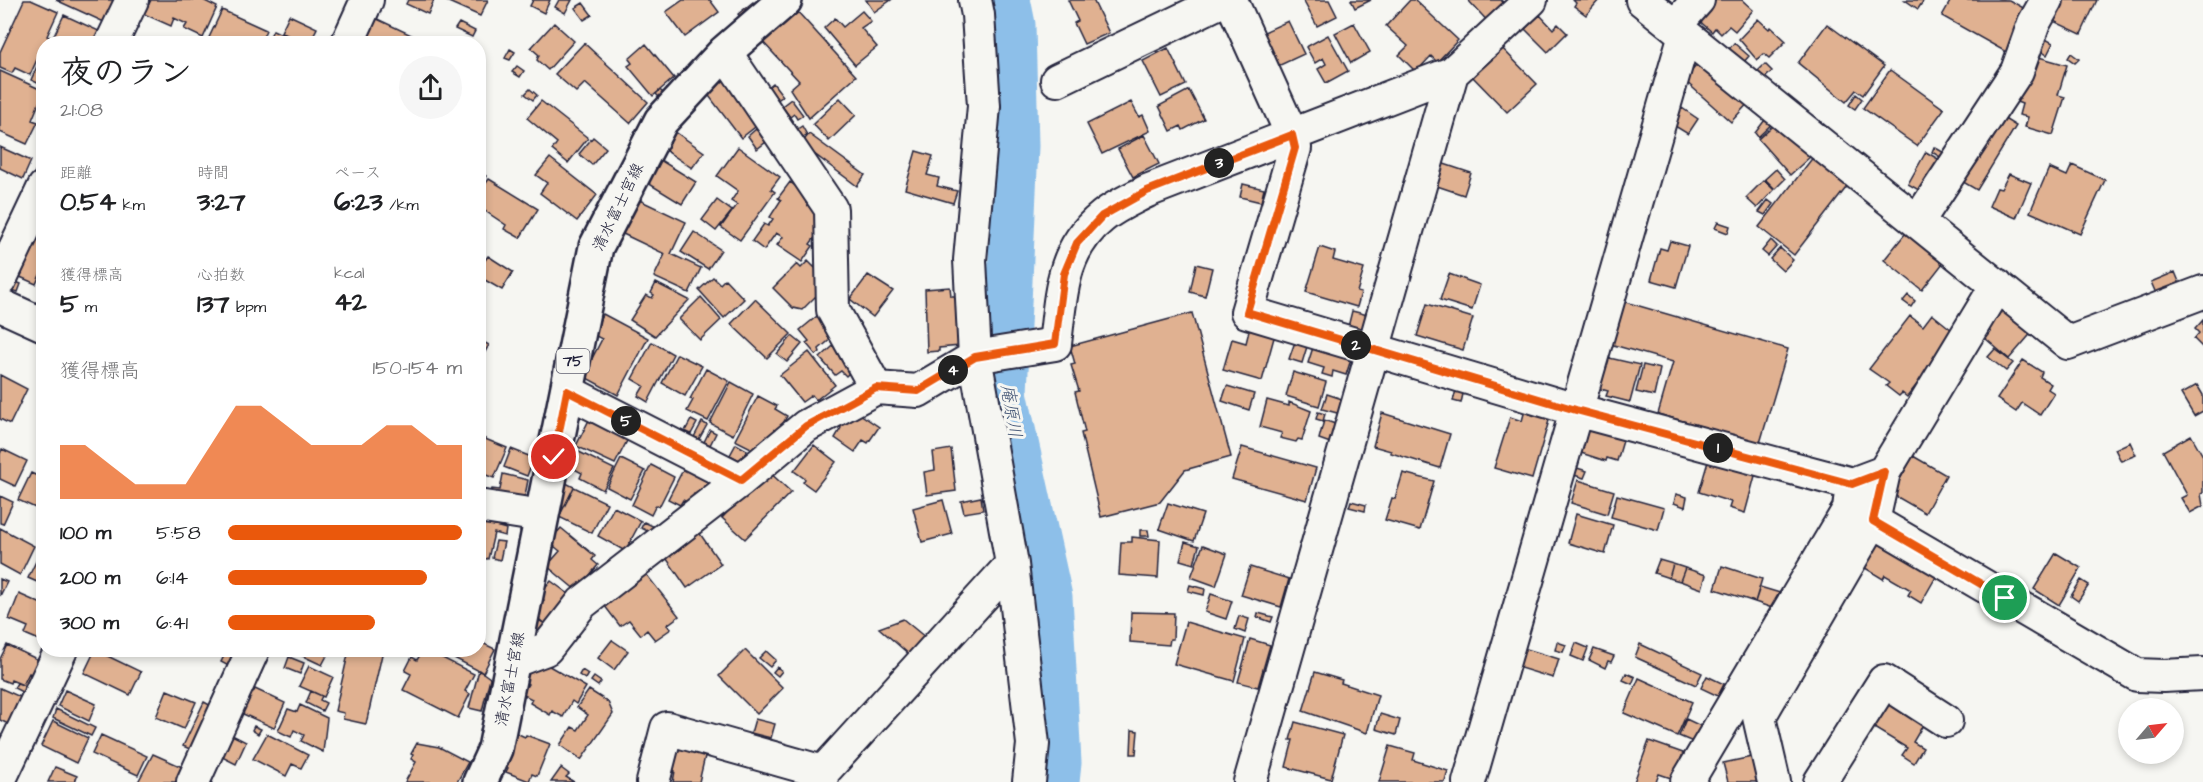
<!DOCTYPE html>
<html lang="ja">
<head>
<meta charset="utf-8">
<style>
	:root { --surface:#fff; --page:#f6f6f6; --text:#202124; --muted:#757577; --accent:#ea580c }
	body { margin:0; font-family:"Architects Daughter","Klee One",sans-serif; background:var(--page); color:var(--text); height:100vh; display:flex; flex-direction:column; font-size:22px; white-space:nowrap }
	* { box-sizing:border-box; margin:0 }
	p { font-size:20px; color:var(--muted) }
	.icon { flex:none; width:33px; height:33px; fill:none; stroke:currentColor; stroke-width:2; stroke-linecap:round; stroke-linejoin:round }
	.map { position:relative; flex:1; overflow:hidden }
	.side { position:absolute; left:36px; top:36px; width:450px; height:621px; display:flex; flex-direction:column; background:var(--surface); border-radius:24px; box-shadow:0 3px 9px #0003 }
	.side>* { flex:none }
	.needle { width:39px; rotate:62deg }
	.tools { position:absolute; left:2118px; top:698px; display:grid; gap:12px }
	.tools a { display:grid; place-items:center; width:66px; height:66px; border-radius:50%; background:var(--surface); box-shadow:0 3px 9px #0003; font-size:30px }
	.pin { position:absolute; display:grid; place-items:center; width:51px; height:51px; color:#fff; margin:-26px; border:3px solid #fff; border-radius:50%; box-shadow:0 2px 6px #0007 }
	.km { position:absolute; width:30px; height:30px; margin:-15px; border-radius:50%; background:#222; color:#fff; font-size:16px; line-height:30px; text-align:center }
	.round { display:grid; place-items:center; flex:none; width:63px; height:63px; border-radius:32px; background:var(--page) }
	.summary { display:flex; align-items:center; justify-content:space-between; height:102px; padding:0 24px }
	h1 { font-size:33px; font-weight:700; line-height:45px }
	.metrics { display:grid; grid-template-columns:repeat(3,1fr); gap:9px; height:102px; padding:6px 24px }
	.metrics div { display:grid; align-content:center }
	.metrics b { font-size:26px; font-weight:700 }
	.metrics small { font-size:16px; font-weight:400 }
	.metrics p { font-size:16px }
	.chart { height:168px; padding:12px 24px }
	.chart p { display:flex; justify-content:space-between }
	.chart svg { width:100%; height:108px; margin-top:6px; fill:var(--accent); opacity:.7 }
	ul { padding:0 24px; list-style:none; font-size:20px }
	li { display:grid; grid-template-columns:96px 72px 1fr; align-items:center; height:45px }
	li i { height:15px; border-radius:8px; background:var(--accent) }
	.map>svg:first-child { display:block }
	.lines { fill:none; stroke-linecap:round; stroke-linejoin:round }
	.river { stroke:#8dbfe9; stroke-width:45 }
	.building { fill:#e0b191; stroke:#22223b; stroke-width:1.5 }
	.minor-casing { stroke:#22223b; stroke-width:36 }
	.major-casing { stroke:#22223b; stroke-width:38 }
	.minor { stroke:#f6f6f2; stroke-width:32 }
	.major { stroke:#f6f6f2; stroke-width:33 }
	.route-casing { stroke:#fff; stroke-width:12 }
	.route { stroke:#ea580c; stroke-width:8 }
	.labels { text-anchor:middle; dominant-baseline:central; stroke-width:6; stroke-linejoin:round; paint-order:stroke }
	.shield { fill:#f6f6f2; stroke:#626272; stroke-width:1.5 }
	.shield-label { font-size:15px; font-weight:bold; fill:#22223b }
	.street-label { font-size:16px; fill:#22223b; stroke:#f6f6f2 }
	.water-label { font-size:18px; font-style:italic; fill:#475978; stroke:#f6f6f2 }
</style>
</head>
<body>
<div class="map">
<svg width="2203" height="782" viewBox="0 0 2203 782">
	<rect width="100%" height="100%" fill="#f6f6f2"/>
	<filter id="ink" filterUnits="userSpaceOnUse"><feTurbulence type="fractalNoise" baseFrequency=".0167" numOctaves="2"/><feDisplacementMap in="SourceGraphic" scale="12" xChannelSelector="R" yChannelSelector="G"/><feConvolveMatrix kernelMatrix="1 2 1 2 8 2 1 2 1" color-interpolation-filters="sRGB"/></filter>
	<g filter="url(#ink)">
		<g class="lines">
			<!-- river -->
			<path class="river" d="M1008,0L1013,25L1016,146L1005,393L1050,597L1059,763L1057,782"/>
		</g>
		<!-- building -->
		<path class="building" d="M24,0H31L58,12L47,36L50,37L47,44H44L42,53H40L30,75L15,68L12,73L0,68V52Z
			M56,0H114L104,22Z
			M151,0H203L217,7L203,38L184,29L187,24L174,18L171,26L144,14Z
			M408,0H434L428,14L406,4Z
			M444,0H488L480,16Z
			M533,0H550L544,13L530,6Z
			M559,0H572L565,13L555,7Z
			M683,0H710L719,12L685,37L666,12Z
			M866,0H891L874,12Z
			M1068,0H1093L1109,33L1084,44L1074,23L1078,21Z
			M1303,0H1329L1337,16L1317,26Z
			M1351,0H1371L1355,8Z
			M1410,0H1415L1458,40L1437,62L1431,56L1416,72L1399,55L1408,46L1386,26Z
			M1468,0H1501L1510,10L1492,26Z
			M1573,0H1599L1586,15L1574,6L1576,3Z
			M1714,0H1742L1753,10L1735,31L1729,26L1721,34L1715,28L1712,32L1697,19Z
			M1905,0H1924L1918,9Z
			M1951,0H2009L2029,11L2006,52L1942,16Z
			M2056,0H2097L2081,34L2047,18Z
			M753,2L757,6L742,19L738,14Z
			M583,3L592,15L584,20L575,8Z
			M222,10L266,30L260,44H206Z
			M796,10L856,76L809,118L790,89L799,81L762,41Z
			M862,11L871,21L861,28L877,47L855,65L824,28L835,18L843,27Z
			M64,15L101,32L95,44H50Z
			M289,15L317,28L309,44H305L281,32Z
			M1540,15L1553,29L1558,24L1567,33L1548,52L1525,29Z
			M373,17L422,40L420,44H365L361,41Z
			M1758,19L1769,29L1771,27L1786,41L1769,58L1764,54L1757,60L1739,39Z
			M1288,21L1304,54L1278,66L1262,33Z
			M459,23L475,31L472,37L455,29Z
			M554,23L574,41L548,70L537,60L539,55L531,48Z
			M1354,23L1370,52L1351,63L1335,33Z
			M1827,24L1884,66L1863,95L1856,90L1846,102L1798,63Z
			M273,30L303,44H264L267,43Z
			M1328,35L1348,71L1326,83L1318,69L1326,64L1323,58L1315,63L1306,47Z
			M2040,36L2053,43L2047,55L2034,47Z
			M584,43L648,102L630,123L585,83L576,92L555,74Z
			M1734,43L1749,56L1743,63L1729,49Z
			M646,44L674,78L653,96L628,66L632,63L629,59Z
			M1500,46L1537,84L1507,112L1470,74Z
			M1168,48L1186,85L1161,97L1143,61Z
			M510,49L515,52L510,60L505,58Z
			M43,53L44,54V86L31,80Z
			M2071,53L2079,59L2075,63L2068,58Z
			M2028,54L2067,65L2058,95L2065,97L2053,135L2025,127L2028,117L2019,115L2022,104L2014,101Z
			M1702,59L1750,101L1731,122L1684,80Z
			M1765,64L1772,71L1763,80L1756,73Z
			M517,66L524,71L520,77L512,72Z
			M1890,70L1944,109L1917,146L1863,108Z
			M0,71L44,91L32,120L38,122L27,144L0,132Z
			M733,72L768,117L741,138L706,92Z
			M773,83L783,96L776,101L767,88Z
			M530,89L537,95L533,100L525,94Z
			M660,90L665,95L661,99L656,94Z
			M1189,90L1204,119L1183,130L1181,126L1171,131L1159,106Z
			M1856,94L1862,99L1855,109L1849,105Z
			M840,98L856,115L829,141L813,124Z
			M791,99L803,115L797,119L794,114L790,117L782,106Z
			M541,101L588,138L568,163L552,150L557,143L527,118Z
			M1131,102L1139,117L1143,115L1150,131L1102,154L1087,124Z
			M1679,106L1698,119L1688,134L1670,123Z
			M1771,112L1777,119L1758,137L1755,133Z
			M1998,115L2016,126L1977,190L1958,179Z
			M1779,120L1811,156L1790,175L1758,139Z
			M802,126L807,135L801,138L796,130Z
			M756,129L766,142L757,149L748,136Z
			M674,131L704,152L692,168L662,148Z
			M809,134L865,175L857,186L801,144Z
			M1144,135L1159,164L1133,177L1118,149Z
			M593,137L606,148L592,165L579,154Z
			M0,147L31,161L23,179L0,168Z
			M738,147L780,177L771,189L775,192L740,240L721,227L737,205L731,201L738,191L717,176Z
			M1934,147L1948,155L1945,160L1932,152Z
			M916,151L933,156L927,175L939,178L937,186L957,191L953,203L905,189Z
			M1926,152L1945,163L1926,194L1908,184Z
			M652,155L696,182L682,204L638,177Z
			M1814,156L1849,184L1794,255L1759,227Z
			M550,158L597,195L577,221L540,193L547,183L536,175Z
			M1441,163L1471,173L1464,195L1434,185Z
			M2072,165L2105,180L2080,234L2030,212L2049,168L2067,176Z
			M1776,169L1785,179L1775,189L1765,179Z
			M478,171L486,176L483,181L478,178Z
			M2009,174L2031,183L2016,218L1989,206L1997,188L2001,189Z
			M489,179L538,209L520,238L504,229L506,225L485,211L482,215L478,213V194Z
			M1764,180L1774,190L1757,208L1746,198Z
			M790,182L810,197L806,203L817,212L815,216L821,222V229L810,244L813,246L802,262L777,245L783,237L776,233L764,250L752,241L764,224L768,226L773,219L770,217L781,200L778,198Z
			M1243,184L1264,189L1261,202L1240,197Z
			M633,197L686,222L671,254L701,268L689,293L654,277L665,254L621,233Z
			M717,200L732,211L716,231L702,220Z
			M1768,200L1773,204L1765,215L1759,212Z
			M1718,222L1730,226L1728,233L1715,228Z
			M1909,229L1947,258L1922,290L1884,260Z
			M694,232L721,250L708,269L681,252Z
			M37,233L44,236V266L36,284L18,276Z
			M1771,240L1777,246L1768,256L1762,251Z
			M1670,241L1688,246L1676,287L1651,280L1660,248L1667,250Z
			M1320,247L1335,252L1333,260L1364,269L1357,292L1361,293L1357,307L1306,292Z
			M1780,248L1793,260L1783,271L1770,259Z
			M488,256L513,272L502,290L478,276V270Z
			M808,261L825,278L823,289L802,310L793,308L773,288L797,264L801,268Z
			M1196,264L1212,268L1205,296L1190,292Z
			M2175,272L2182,289L2158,298L2151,282Z
			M1449,274L1480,285L1472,310L1440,300Z
			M868,275L893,291L873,317L850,299Z
			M713,277L720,284L725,279L744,299L724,318L699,290Z
			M16,282L21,284L18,292L12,290Z
			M656,283L689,300L655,336L630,320L646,295L652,298L654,295L651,293Z
			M950,287L951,296H956L960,346L939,348V351L927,352L925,289Z
			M1908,295L1915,301L1911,307L1903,301Z
			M701,297L721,320L700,340L679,319Z
			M755,299L791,334L767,358L731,324Z
			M1622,301L1788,349L1760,443L1658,414L1673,362L1610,344Z
			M1427,304L1473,318L1463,350L1417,336Z
			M2002,305L2034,330L2009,359L1986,339L1991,332L1984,326Z
			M827,308L839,332L819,349L820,352L816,355L806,343L809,341L800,330Z
			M1352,311L1368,315L1363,332L1348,327Z
			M1192,313L1231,457L1185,470L1160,502L1101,517L1081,433L1085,432L1075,392L1079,391L1071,365L1075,364L1070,346Z
			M603,314L648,338L618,395L583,376L602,339L592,334Z
			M1932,314L1957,334L1907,397L1902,393L1899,396L1886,386L1889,383L1869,369L1910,316L1923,326Z
			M2203,320V348L2194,339L2199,333L2195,329Z
			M1250,327L1275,334L1262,381L1223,370L1232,339L1246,343Z
			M792,336L802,344L787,362L777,354Z
			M1297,336L1309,340L1302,363L1289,359Z
			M842,338L856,366L846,376L841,371L835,375L820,358Z
			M478,339L489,345L478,364Z
			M1315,341L1353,353L1346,375L1333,371L1332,377L1322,374L1324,368L1308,363Z
			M652,342L673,354L648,402L638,396L644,386L632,379Z
			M1995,349L2013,363L2006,371L1988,357Z
			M809,352L835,385L816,400L812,395L802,402L780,375Z
			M677,354L702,366L685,396L662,383Z
			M1605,357L1640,365L1630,402L1606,396L1608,391L1597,388Z
			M2023,360L2042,372L2040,377L2051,384L2048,389L2054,393L2040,415L2022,403L2016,412L1997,399Z
			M1643,365L1660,369L1654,396L1636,392Z
			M706,369L729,381L708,421L687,411L693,400L690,399Z
			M1293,372L1326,382L1319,406L1286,396Z
			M0,375L27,389L10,424L0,419Z
			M731,382L753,394L733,435L710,423Z
			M1458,383L1465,385L1461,403L1453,401Z
			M2197,385L2203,395V411L2194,416L2181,394Z
			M1227,386L1254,394L1249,410L1222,401Z
			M1327,394L1345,400L1341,414L1322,409Z
			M758,396L777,406L775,409L787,416L774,440L767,437L759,452L735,440Z
			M1267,400L1289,406V402L1311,411L1302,440L1298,439L1296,442L1280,438L1282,433L1260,427Z
			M848,406L879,427L868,443L863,440L855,452L835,438L841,428L836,424Z
			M1525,410L1550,417L1532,479L1494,468L1510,417L1522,421Z
			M1318,412L1325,414L1323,421L1316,419Z
			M1382,413L1450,434L1440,468L1391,453V451L1373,446Z
			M591,416L630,435L615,464L576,446Z
			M691,420L697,423L691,434L685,431Z
			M1324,420L1338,425L1333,444L1319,439Z
			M702,422L707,425L699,439L694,437Z
			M1590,423L1625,434L1617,461L1607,458L1606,461L1581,453Z
			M710,430L716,433L710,445L704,442Z
			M2191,435L2203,456V493L2201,494L2203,506L2190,513L2181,498L2187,495L2163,451Z
			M478,436L507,448L494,478L478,472Z
			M2130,442L2136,455L2121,461L2115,449Z
			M736,444L747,450L741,461L730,455Z
			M814,445L836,462L814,490L803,482L805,479L794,471Z
			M1242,447L1316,468L1307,500L1232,479Z
			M2,449L27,461L15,486L0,479V454Z
			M511,449L534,458L527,476L504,467Z
			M951,449L956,491L927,495L924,472L935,470L933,452Z
			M575,450L614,469L603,490L580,478L582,473L567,465Z
			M1913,456L1946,475L1925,513L1892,494Z
			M1709,458L1756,472L1745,513L1729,508L1731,502L1699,492Z
			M621,459L645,471L630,499L607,487Z
			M651,465L674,477L659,507L656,505L651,515L632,505Z
			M685,466L714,481L707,487L704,486L698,496L694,494L689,503L683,500L680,505L668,499Z
			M1577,468L1587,471L1584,478L1574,475Z
			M767,470L791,492L745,539L722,518Z
			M31,473L44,479V512L18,500Z
			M1403,473L1434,481L1420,530L1385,520L1392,498L1395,499Z
			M503,474L528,480L524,501L490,493L492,489L500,490Z
			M1578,480L1614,491L1607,514L1571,503Z
			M564,482L574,487L559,517L550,513Z
			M574,487L607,503L592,533L559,517Z
			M1676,494L1687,497L1685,507L1674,503Z
			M1617,495L1664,508L1658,530L1611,517Z
			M0,496L13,502L3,524L0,523Z
			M981,497L983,510L964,513L961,501Z
			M943,500L952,534L922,542L913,508Z
			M1351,501L1366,505L1365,511L1349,507Z
			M1168,503L1203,514L1194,541L1159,529Z
			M614,507L641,521L625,551L598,536Z
			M1576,514L1613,525L1605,554L1568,543Z
			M478,521L506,529L505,536L494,533L488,559L478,558Z
			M644,522L655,527L652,533L641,528Z
			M0,528L34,546L20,575L0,564Z
			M561,528L595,556L592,560L598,565L577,591L547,566L560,551L549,542Z
			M696,528L721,564L687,588L662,552Z
			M1140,530H1148L1149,536H1140Z
			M1876,534L1937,575L1921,603L1908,595L1911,590L1885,575L1883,579L1857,563Z
			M1132,537L1160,540L1158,578L1119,575L1121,542H1132Z
			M496,541L504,542L500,560L492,558Z
			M1185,542L1199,546L1194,564L1180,560Z
			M1203,545L1227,554L1216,586L1191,577Z
			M42,549H44V585L28,578Z
			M2056,553L2081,568L2059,605L2034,589Z
			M1659,560L1673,564L1669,578L1654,573Z
			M1673,564L1685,568L1680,581L1669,578Z
			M1722,566L1762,579L1755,602L1715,589Z
			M1250,567L1289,579L1281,607L1241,595Z
			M1685,568L1706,575L1702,589L1680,581Z
			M642,569L679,616L667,625L671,629L655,640L647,630L641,635L629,620L620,626L601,601Z
			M0,579L7,582L0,596Z
			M2081,580L2089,585L2078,601L2071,596Z
			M551,581L570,595L546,625L533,614L544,600L539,596Z
			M1190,585L1205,589L1204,595L1188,591Z
			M1760,587L1780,593L1775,609L1755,602Z
			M19,594L44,605V642L25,634L28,627L9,619Z
			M1211,594L1232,601L1226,619L1205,612Z
			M1131,612L1174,613L1173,639H1170L1169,645L1130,642Z
			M1258,613L1273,617L1271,622L1257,617Z
			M1239,616L1249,619L1245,633L1235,629Z
			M537,619L546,625L539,634L530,628Z
			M903,619L926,638L911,656L879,628Z
			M1186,622L1245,639L1234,681L1174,664Z
			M1250,639L1270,645L1258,687L1238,682Z
			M612,640L628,651L614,670L598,658Z
			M478,641L495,649L483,673L454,658L458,650H478Z
			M1557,642L1566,645L1563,652L1555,650Z
			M1576,643L1588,648L1583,661L1571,656Z
			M1640,644L1702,673L1696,685L1635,657Z
			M7,645L43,662L39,678L29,673L23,685L11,680L10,683L0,679V659Z
			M1520,647L1559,659L1553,678L1514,666Z
			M1594,649L1614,656L1611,662L1608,661L1605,668L1589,660Z
			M95,650L141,672L130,695L84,673Z
			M227,650H243L234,669L221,662Z
			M290,650H330L322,665Z
			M349,650H383L366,724L343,719L344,713L335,711Z
			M423,650H427L474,674L465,691L470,694L458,718L403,690L411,674L405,671L412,657L417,660Z
			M439,650H456L453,656Z
			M745,650L783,688L757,714L719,676Z
			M766,651L776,660L770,667L759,658Z
			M289,657L304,663L300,674L285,668Z
			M537,659L586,687L576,704L572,701L563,717L552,711L550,715L530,703L532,699L522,694L528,684L523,681Z
			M309,666L333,677L324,697L299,686Z
			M777,667L782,671L778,676L773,672Z
			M479,670L490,678L482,711L469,708Z
			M582,670L588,674L585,679L579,675Z
			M1315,672L1342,680L1341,683L1378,695L1367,733L1303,711Z
			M29,673L39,678L30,696L14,688L17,683L23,685Z
			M1626,673L1635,677L1632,684L1623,680Z
			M1707,676L1724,684L1718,696L1701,688Z
			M594,677L601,682L598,686L591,681Z
			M1639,678L1692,702L1677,736L1624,713Z
			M0,688L25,699L12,726L0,720Z
			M255,689L285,703L274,728L241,713L251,690L254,691Z
			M65,690L96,704L89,721L58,706Z
			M167,690L196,702L184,729L156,717Z
			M589,690L608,702L613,714L581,760L560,745L572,727L578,730L588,715L577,707Z
			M311,691L322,696L320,700L326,703L322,711L306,703Z
			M1883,691L1927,718L1913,742L1923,748L1914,763L1902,755L1907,748L1874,728L1884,712L1874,706Z
			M204,702L217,709L197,752L183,746Z
			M300,705L327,718L323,752L301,741L304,735L294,730L291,737L278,731L288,709L297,712Z
			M56,709L95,728L91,736L53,718Z
			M1380,714L1400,720L1396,735L1376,729Z
			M755,719L775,724L771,738L751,733Z
			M1686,719L1701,726L1693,742L1679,736Z
			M53,721L88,738L76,763L41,746Z
			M1295,722L1343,735L1331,779L1286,767L1293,740H1290Z
			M254,726L261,729L258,734L252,730Z
			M1132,730L1138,731L1136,754H1131Z
			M514,732L525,737L526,735L550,744L537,776L532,774L529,781L506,772L508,768L504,767Z
			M230,734L246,742L236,764L220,756Z
			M267,734L308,755L301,768L292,764L286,776L253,759Z
			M101,735L147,756L138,775L92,754Z
			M1649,741L1683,753L1674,779L1659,774L1656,782H1634Z
			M417,743L439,747L468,762L457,782H405L416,762L411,759L413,755L411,754Z
			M678,745L706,752L699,782H673L675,771L673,770Z
			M1390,746L1415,753L1413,760L1448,771L1445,782H1379Z
			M153,754L189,770L184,782H138Z
			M1752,757L1758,782H1728L1723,763Z
			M55,767L77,776L75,782H48Z
			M561,768L569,774L566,777L574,782H551Z"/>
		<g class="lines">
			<!-- minor casing -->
			<g class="minor-casing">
				<path id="minor" d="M975,0L978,15L984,106L970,260L975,357L1012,564L1033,744L1029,782
					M1231,0L1292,135L1295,148L1247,312L1576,410L1852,484L1884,472
					M1642,0L2068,343L2203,292
					M1675,26L1698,0
					M111,44L132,0
					M347,44L367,0
					M725,52L831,209L833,310L876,388
					M1057,80L1223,0
					M1918,221L2017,71L2034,23L2047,0
					M0,280L44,187
					M0,305L44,325
					M567,391L741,480
					M478,506L542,516
					M1873,521L2137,675L2163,676L2203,674
					M514,661L546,649L582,603L741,480L806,426L876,388L918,391L975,357L1055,344C1061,295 1061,250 1102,217C1115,206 1132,199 1147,191L1452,73L1531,0
					M0,779L61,650
					M193,782L253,650
					M653,782L667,728L823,772
					M821,782L823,772L1012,564
					M1250,782L1452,73
					M1469,782L1685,34
					M1687,782L1849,509L1852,484
					M1774,782L1759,717L1873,521L1884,472L1997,285
					M1820,782L1884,681L1946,721"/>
			</g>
			<!-- major casing -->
			<g class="major-casing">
				<path id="major" d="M480,782L495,749L596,247L661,121L725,52L785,0"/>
			</g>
			<!-- minor -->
			<use href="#minor" class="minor"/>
			<!-- major -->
			<use href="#major" class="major"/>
		</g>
	</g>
	<g class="lines" filter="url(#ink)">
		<!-- route casing -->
		<g class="route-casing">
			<path id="route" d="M554,457L567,391L741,480L806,426L876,388L918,391L975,357L1055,344L1064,274L1077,243L1102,216L1147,191L1292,135L1295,148L1247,312L1576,410L1852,484L1884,472L1873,521L2005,598"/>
		</g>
		<!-- route -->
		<use href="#route" class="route"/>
	</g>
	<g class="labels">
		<!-- shield labels -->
		<rect class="shield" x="556.5" y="349" width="33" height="24" rx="4.5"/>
		<g class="shield-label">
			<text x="573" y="361">75</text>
		</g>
		<!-- street labels -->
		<g class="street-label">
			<text transform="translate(618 207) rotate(-64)">清水富士宮線</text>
			<text transform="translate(510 679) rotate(-79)">清水富士宮線</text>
		</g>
		<!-- water labels -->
		<g class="water-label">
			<text transform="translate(1011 411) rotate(81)">庵原川</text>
		</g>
	</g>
</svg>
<div class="tools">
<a><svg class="needle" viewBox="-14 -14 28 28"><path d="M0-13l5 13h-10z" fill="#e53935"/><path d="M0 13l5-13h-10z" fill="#757577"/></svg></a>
</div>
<div class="pin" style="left:2005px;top:598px;background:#1e9e55"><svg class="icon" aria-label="arrive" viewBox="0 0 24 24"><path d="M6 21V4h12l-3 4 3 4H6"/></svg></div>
<div class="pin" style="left:554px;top:457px;background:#d93025"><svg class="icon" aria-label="check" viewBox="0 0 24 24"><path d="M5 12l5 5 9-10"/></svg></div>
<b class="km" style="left:1718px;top:448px">1</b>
<b class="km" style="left:1356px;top:345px">2</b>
<b class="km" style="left:1219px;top:163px">3</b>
<b class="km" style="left:953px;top:370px">4</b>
<b class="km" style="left:626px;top:421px">5</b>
<section class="side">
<div class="summary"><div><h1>夜のラン</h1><p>21:08</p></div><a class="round"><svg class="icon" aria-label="share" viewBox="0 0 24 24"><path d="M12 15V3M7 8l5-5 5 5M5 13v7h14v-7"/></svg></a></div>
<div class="metrics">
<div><p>距離</p><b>0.54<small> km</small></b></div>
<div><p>時間</p><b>3:27</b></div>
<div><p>ペース</p><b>6:23<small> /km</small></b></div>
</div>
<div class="metrics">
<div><p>獲得標高</p><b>5<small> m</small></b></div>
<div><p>心拍数</p><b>137<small> bpm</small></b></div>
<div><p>kcal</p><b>42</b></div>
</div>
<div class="chart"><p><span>獲得標高</span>150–154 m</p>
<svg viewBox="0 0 160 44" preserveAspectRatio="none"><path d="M0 44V22L10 22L20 30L30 38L40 38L50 38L60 22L70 6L80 6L90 14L100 22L110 22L120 22L130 14L140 14L150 22L160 22V44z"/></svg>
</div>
<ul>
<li><b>100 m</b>5:58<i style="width:100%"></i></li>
<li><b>200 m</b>6:14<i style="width:85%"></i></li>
<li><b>300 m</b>6:41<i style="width:63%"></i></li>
</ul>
</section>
</div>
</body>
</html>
